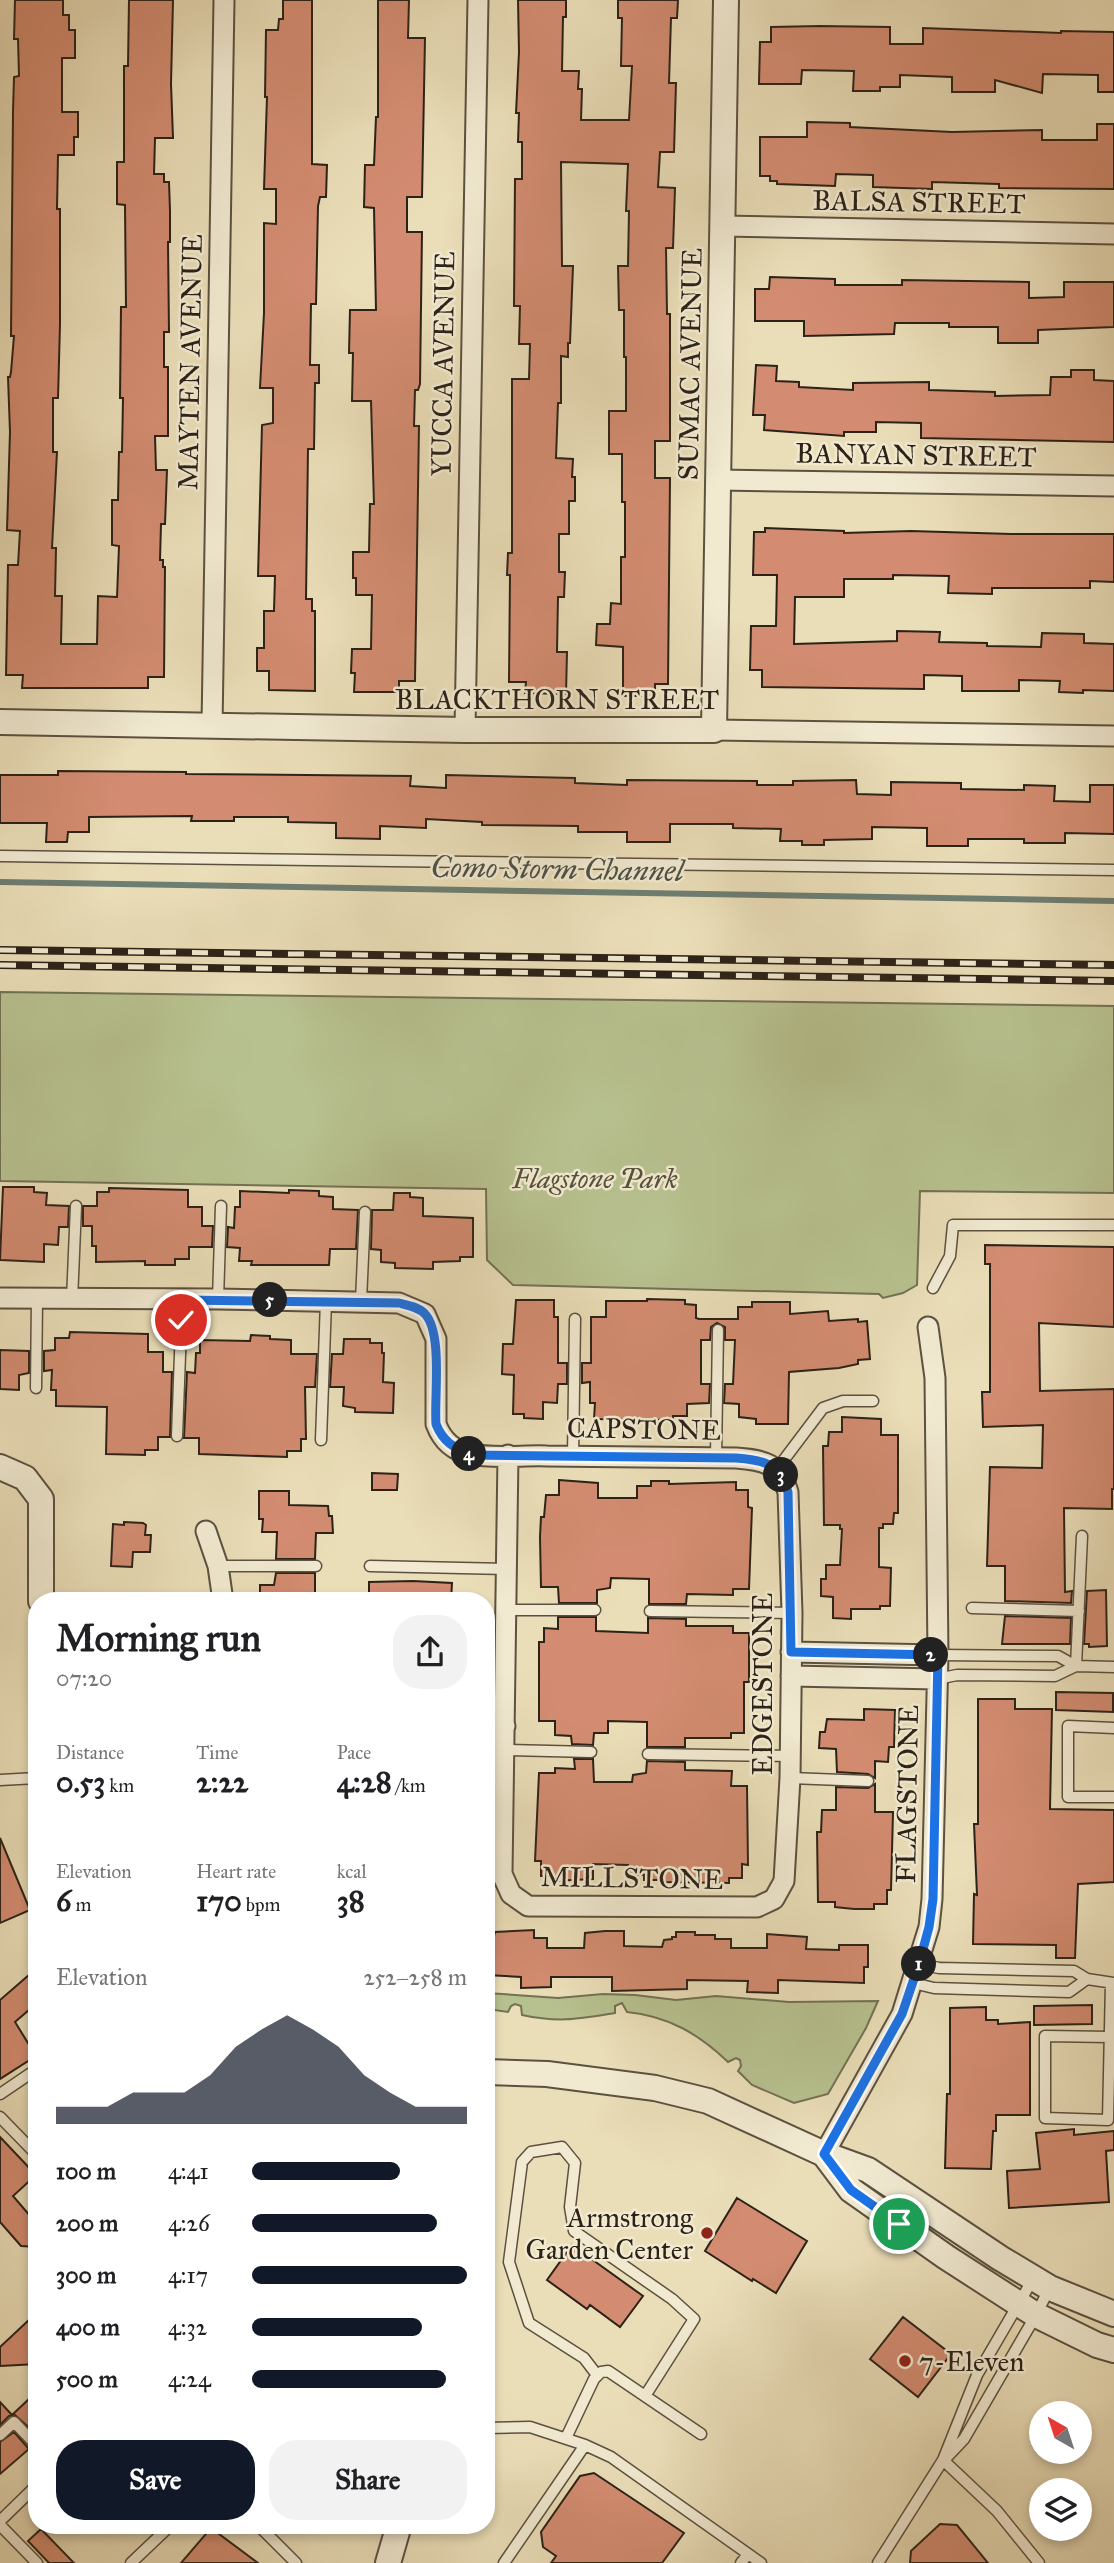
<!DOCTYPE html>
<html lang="en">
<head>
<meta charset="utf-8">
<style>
	:root { --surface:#fff; --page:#f2f2f2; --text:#202124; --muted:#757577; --accent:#111827 }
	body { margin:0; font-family:"IM FELL Great Primer",serif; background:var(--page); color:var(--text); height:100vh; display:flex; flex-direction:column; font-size:26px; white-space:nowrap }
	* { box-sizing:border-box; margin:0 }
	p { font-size:23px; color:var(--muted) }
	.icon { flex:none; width:38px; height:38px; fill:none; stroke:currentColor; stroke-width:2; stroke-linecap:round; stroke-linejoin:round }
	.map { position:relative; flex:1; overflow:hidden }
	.side { position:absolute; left:28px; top:1592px; width:467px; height:942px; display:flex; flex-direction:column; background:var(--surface); border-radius:28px; box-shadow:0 4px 10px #0003 }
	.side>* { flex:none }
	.needle { width:46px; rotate:321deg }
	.controls { position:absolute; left:1029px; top:2401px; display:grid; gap:14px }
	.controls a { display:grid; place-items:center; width:63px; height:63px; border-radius:50%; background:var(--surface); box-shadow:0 4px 10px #0003; font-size:35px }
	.pin { position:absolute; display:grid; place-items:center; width:60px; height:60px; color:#fff; margin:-30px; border:4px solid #fff; border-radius:50%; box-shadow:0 2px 7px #0007 }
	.km { position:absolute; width:35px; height:35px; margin:-18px; border-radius:50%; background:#222; color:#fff; font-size:19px; line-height:35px; text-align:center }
	.round { display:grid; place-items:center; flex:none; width:74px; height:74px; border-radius:28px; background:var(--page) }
	.overview { display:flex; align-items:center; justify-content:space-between; height:119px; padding:0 28px }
	h1 { font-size:38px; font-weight:700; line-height:52px }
	.metrics { display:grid; grid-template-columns:repeat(3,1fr); gap:10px; height:119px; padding:7px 28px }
	.metrics div { display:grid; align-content:center }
	.metrics b { font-size:30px; font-weight:700 }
	.metrics small { font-size:19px; font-weight:400 }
	.metrics p { font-size:19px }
	.chart { height:196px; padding:14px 28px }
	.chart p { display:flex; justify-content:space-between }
	.chart svg { width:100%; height:126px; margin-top:7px; fill:var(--accent); opacity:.7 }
	.cta { display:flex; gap:14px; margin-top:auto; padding:14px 28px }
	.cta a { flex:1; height:80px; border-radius:28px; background:var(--accent); color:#fff; font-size:28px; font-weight:700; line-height:80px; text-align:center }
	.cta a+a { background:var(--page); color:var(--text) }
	ul { padding:0 28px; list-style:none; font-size:23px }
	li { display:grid; grid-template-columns:112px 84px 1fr; align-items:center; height:52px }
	li i { height:18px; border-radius:9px; background:var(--accent) }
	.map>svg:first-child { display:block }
	.green { fill:#b7c18f; stroke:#727254; stroke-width:2 }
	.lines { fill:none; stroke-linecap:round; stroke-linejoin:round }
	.stream { stroke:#6d7e73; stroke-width:6 }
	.building { fill:#d38c71; stroke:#2c2218; stroke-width:2 }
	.service-casing { stroke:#5c5140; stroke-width:13 }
	.minor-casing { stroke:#5c5140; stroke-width:23 }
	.tertiary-casing { stroke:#5c5140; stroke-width:28 }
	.service { stroke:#f1ead1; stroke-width:10 }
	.minor { stroke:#f1ead1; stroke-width:19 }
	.tertiary { stroke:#f1ead1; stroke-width:24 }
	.rail-casing { stroke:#2c2218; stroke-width:8 }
	.rail { stroke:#f1ead1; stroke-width:5; stroke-dasharray:16; stroke-linecap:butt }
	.route-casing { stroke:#fff; stroke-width:14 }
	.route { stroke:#1a73e8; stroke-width:9 }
	.poi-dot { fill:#8f2418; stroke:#f1ead1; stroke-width:2.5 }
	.labels { text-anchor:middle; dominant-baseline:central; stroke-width:5; stroke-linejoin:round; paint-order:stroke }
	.street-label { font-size:28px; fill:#2c2218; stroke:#f1ead1 }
	.park-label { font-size:28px; font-style:italic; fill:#56523c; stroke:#f1ead1 }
	.poi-label { font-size:28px; fill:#2c2218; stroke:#f1ead1; text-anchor:end }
	.water-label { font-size:30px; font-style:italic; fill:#4c5046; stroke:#f1ead1 }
</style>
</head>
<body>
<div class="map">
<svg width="1114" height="2563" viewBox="0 0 1114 2563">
	<rect width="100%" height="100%" fill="#eadeb8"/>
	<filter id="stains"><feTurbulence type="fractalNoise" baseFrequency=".00286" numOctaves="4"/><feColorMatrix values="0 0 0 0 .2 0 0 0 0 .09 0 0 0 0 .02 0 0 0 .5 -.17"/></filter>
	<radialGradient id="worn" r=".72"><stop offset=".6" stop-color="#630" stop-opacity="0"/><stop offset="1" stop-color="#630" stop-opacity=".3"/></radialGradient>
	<!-- green -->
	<path class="green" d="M0,992L1114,1006V1193L920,1191L917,1285L903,1293L883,1298L879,1294L513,1285L487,1260L486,1189L0,1181Z
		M487,1993L558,1998L603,1994L635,1995L676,2000L716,1996L789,2002L878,2001L866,2028L828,2094L794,2103L752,2085L738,2071L741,2066L740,2060L736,2058L728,2062C699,2034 668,2016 627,2012L622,2003L615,2006V2013C578,2019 559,2023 522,2015L521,2006L515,2004L511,2006L508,2012L487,2009Z"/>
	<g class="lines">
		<!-- stream -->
		<path class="stream" d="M0,882L1114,901"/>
	</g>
	<!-- building -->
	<path class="building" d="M15,0H63V15H69V30H75V58H62V112H78V137H74V155H58L57,209H60V324L58,398H53V452H57L52,548H56L55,596H62L61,644H97L98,596L117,597L119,546L112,545V500H118L119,452H122L123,398H120L121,307H126L125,205L117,204V162H124V66H128L129,0H173L171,84L173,138H155L154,174H164V182H169L170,211V242H168L169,332H164V367H168V436H155L156,470H167L165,524H161L160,560H163V567H165L164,677H148V688H22L23,675H6L8,565H18L20,531L7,530L10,432L8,377H10L11,372L14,336H11L13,112L14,77L19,76L18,39H14Z
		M283,0H312V164L327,165L326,197H320L318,206L316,304H311L310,365H319V383H315L314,449H308L306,599H312V611H315V691L269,690V671H257V648H264V611H274L275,576H258L262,425L273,423V388H260L264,313V223L276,224V189H264L267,97H265L266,30H278L279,19H283Z
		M378,0H409L408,38H425L422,197H407V232H422L420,384L418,390H415L414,426H419L415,681H399V692H354L355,673H351L352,649H371L372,595H356V578H353V552H369L370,504H374L371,401H352L353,353H349L350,310H376L374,208L364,207L365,165H374L376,117H378Z
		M518,0H566V17H563L562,71H579L578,89H582L581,120H629L632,66H621L622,18H618V0H678L677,18H671L669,83H676L674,152H660L658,187L675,188L673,248H666L667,314H670V441H655V478H670L668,684H655V696H623V647L596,645L597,624H610L611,603L621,604V557H625V502H622V454H609V411H626V357H624V310H619L618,266H628L629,211H626L628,164L561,162L562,266H573L570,343H568V357L561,356V403H558L556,458L573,459L572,477H575V501H569V534H559V572H565L564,597H558L557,652H567L566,694L525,693L526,682H509L510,575H507L508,553H512V379H529L530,344H519L520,306H514L515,179H522V142H518L519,113H516L519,52Z
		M820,26L890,27V44H923V28L1061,33V31L1114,32V92H1098V75L1043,74L1042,93L995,80V92H952V77L900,75V87H880V91H853L854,71L802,70L801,84H759L760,42H771V27Z
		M807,122L850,123V127L952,132L1042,130V140H1097V124H1114V189L999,188V184L932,182V189L873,187V175L836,174L835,186L777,184V181H770V176H760V137H807Z
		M770,277L835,279V285H902V280L1029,282V298L1064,297V282H1114V327L1038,330V343H998V327H949V323H895L894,334L804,336V321H755V289H769Z
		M756,365L777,366L776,381L799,382V387L853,390V383L929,382V390L995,392V396L1050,395L1051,377H1071V370H1094V380L1114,381V442L921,438V423L876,422V432H844V436L764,430L765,415H753Z
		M765,528L844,531V533L911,531L1011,534H1114V582L1090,581V588H992V594L948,593L949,576L893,575V579H844V597H795L794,644L897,641V631L940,632L939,642L987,643V646L1041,647L1042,633L1084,634V643L1114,644V691L1083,690V693L1059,692L1060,681L1019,680V691H962V676L924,675V689L762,687V670H750L751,626H776L777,575H753L754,532H765Z
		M58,771L186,772V774L411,776L410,786L446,788V775L575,778V783L627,785V780L757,781V785H793V781L856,780L857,794L891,795V782L961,783V789L1024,790V785L1055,786L1054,801L1090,802V785H1114V834L1065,833V843H1024V839H968V846H927V828L872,827V839L824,840V845H802V841H780L781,829L733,828V824H670V842H627V832H578V826L482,825V822L426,819V828L380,826V839L336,838V823L288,822V817H234V821H191L192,816L89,817V832H68L67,842H46L47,823H0V775H58Z
		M3,1187H34V1192L47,1193L46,1205L69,1206L68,1227H59L58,1245L44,1244V1262L0,1260Z
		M109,1188L188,1190V1207H202V1226H213L212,1247H189V1259H175V1265H145V1261L96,1262V1246H92V1226H83V1206H97V1192H109Z
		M289,1190L319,1191V1196L333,1197V1209L358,1210L356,1249H330L329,1265H251L252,1261H239L240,1248L227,1247L228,1227L234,1228L235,1207H240V1191L289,1193Z
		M394,1193H410V1197L423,1198V1216L473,1218V1257H460V1261L433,1262V1269L395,1268V1263L381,1262V1250L371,1249L372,1210H393Z
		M985,1245L1114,1247V1327L1039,1323L1040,1391L1114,1389V1489H1112V1509L1064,1508L1065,1592L1072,1591L1071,1603L1005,1601V1566H987L990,1467L1042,1468L1043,1425L983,1427L982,1392H990V1264H985Z
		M647,1299L685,1300V1304L696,1305V1318L699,1319H738V1307H752V1302H790V1314L828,1311L829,1321L858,1319V1322L867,1321L870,1359L858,1360V1364L839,1368L789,1372L788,1424H756V1419L739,1417V1404L724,1403L725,1384H733L735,1340H725V1327L717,1323L711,1327L710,1340H701V1384H710L709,1403L687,1404V1416H673V1420L594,1419L595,1403H590V1382L582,1383V1363H591V1317H606V1301H647Z
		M516,1300H554V1317H558V1363H567V1384H558L557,1403L543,1402V1419L524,1418V1414H513L514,1375L502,1374L503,1344H513Z
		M70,1332L148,1334V1352H163V1372H172L170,1437H158V1450H145V1455L106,1454L107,1407L56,1406V1390H51L52,1370L44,1371V1351L55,1350V1338H69Z
		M251,1335L270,1336V1339L291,1340V1354H317L315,1387H305L306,1439H301V1451H287V1457L199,1454V1438H184L187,1372L195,1373L196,1353H200V1340L250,1341Z
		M344,1339H370V1343H382V1353H384L383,1382L394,1383L393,1413L355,1412V1408L343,1406L344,1387H330L332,1354H343Z
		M0,1350L29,1351V1373L19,1375V1390L0,1389Z
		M842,1417L881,1419V1435H898V1513H894L893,1524H883V1528H879V1567L891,1568L890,1606H880V1609H851V1619L833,1618V1597L821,1596V1579H826V1565H840L842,1529H840V1525H824L823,1446H828L829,1432H842Z
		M372,1473L398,1474L397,1490H372Z
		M559,1480L598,1483V1498H637V1486H651V1481H669V1484L736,1482V1490H748V1507L752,1508L749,1589H733V1595L687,1594L686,1604H649V1579L611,1578L610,1588L597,1590V1603H559L558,1587H541L540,1537L541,1517H544L546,1495H559Z
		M259,1491H289V1505L328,1506L329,1516H332L333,1533H316L315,1559H276L277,1532H262L263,1519H259Z
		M124,1522L143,1523L146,1525L145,1535H151L150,1552H133L132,1567L111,1566L113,1524L124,1525Z
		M276,1573H315V1601H260V1585H274Z
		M413,1581L452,1583L451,1601H369V1582Z
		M1106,1590L1107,1646L1089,1647V1644H1084L1087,1591Z
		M1005,1616L1071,1618L1070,1644H1002Z
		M558,1617H596V1631L648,1633V1618L686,1619V1626H733V1633H749V1682H744V1733H731V1738H685V1747H647V1722L608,1721V1733H594L593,1745L572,1744L571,1736L555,1735V1721H539V1642H544V1628L558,1629Z
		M1056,1692L1113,1693V1712L1056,1710Z
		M978,1699H1015V1709H1052L1050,1809L1114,1810V1882L1078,1884L1075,1958H1056V1945L973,1944L974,1894L977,1895L974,1824H978Z
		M864,1709L895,1710L894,1747H889L888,1762L875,1761V1778L868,1774L837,1772L836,1749L819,1748L820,1732H825L827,1719L864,1720Z
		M574,1759H593L594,1782H632L633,1775L646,1773L647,1761L685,1762V1770L732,1771L731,1786H747L748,1865L742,1864V1878H729V1883L664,1882V1880H644V1875H628V1865L593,1864V1879L553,1881L554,1876H541V1861H535L539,1773H555V1768L575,1769Z
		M875,1784V1812H893L891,1890H887V1904H874V1909H854L835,1907V1902H818L817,1832H821L822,1810H836V1787L868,1788Z
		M0,1838L30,1910L0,1923Z
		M534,1930V1938H547V1948H584L585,1933L605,1931H624V1946L662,1947L664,1940L672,1939V1937H676V1932H695V1935H715V1939H731V1948H767V1934L807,1937L806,1949L839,1950V1945H868V1967H864V1983L778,1980V1993L747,1992L748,1981L687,1980V1989L612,1991V1977H551V1987L521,1988V1977L486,1975V1936H494L495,1932Z
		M37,1968V2003L15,2022L36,2056L0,2079V2000Z
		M1092,2005V2024L1034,2025V2006Z
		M986,2007V2020H998V2024L1030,2022V2115H996V2131H993L991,2169L945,2168L947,2094H950V2008Z
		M1074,2129V2135L1114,2131V2150L1106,2151L1109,2202L1009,2208L1007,2171L1040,2169L1036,2133Z
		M0,2137L36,2175L13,2196L31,2217H37V2247L21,2246L0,2222Z
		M737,2198L807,2241L776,2293L753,2279L752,2281L705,2251Z
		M572,2245L643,2296L620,2327L590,2305L587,2309L547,2280Z
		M903,2317L951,2354L918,2397L870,2359Z
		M30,2319L31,2333L37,2332V2364L0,2366V2347Z
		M29,2399L37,2407V2435L15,2415L9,2416L0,2425V2402L12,2415Z
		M14,2432L29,2449L0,2474V2442Z
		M594,2473L684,2533L662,2563H551L556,2556L543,2547L541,2532L580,2476Z
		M940,2524L957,2525L988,2563H910L911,2551Z
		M211,2528L258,2563H181Z
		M41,2529L74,2563H49L28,2541Z"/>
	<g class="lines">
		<!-- service casing -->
		<g class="service-casing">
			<path id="service" d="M0,856L1114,870
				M933,1288L950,1256L953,1225H1114
				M218,1299L221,1206
				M72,1300L76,1206
				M361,1301L365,1212
				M36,1388L37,1299
				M177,1436L182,1300
				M321,1440L326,1301
				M573,1456L575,1319
				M716,1457L718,1330
				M777,1469L823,1408L843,1401H873
				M218,1566H316
				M370,1566L507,1569
				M972,1608L1079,1611
				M507,1610H595
				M650,1611L792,1613
				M938,1655L1058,1656L1076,1666L1114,1667
				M1076,1666L1082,1536
				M937,1679L957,1675L1055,1676L1076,1666
				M1114,1728L1068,1726V1797H1114
				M505,1750L591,1752
				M648,1754L790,1756
				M790,1778L868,1781
				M0,1780L37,1778
				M919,1964L939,1968L1074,1971L1087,1979L1114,1983
				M913,1983L934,1988L1069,1992L1087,1979
				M1110,2037L1045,2036V2118L1108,2120L1111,1983
				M0,2094L37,2069
				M0,2117L37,2155
				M597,2375L584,2358L529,2323L509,2262L522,2162L531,2152L562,2147L575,2163L570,2207L574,2231L672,2299L694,2319L645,2396
				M486,2428L530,2427L585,2445L611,2457L761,2563
				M0,2435L14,2422L37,2446
				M566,2438L594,2379L601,2372L608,2371L701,2434
				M946,2458L964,2439L1036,2315L1049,2289
				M943,2460L997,2511L1039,2563
				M0,2521L37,2485
				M0,2525L37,2563
				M258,2525L296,2563
				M131,2563L171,2525
				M504,2563L585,2445
				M741,2563L748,2554
				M878,2563L943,2460L977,2375L1033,2279"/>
		</g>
		<!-- minor casing -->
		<g class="minor-casing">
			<path id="minor" d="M722,226L1114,234
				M718,480L1114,486
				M212,726L224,0
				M465,730L478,0
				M714,730L1114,736
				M0,1298L218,1299L399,1303L425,1314L436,1339V1424C442,1440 453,1451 471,1454C491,1459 525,1455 547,1456C610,1457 673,1457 736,1458C764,1460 779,1463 788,1492L792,1613L790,1778L784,1881L774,1899L757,1907L528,1906L511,1894L502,1874L508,1455
				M206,1531L218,1566L223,1601
				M791,1652L938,1655
				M791,1676L937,1679
				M486,1725L505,1726
				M824,2154L902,2014L929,1927L932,1899L938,1655L935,1378L928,1327"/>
		</g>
		<!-- tertiary casing -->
		<g class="tertiary-casing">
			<path id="tertiary" d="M0,722L465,730H714L726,0
				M0,1467L25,1478L41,1499V1601
				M486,2072L547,2074L655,2088L708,2101L824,2154L868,2170L1000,2258L1050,2288L1114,2314
				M824,2154L851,2190L946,2257L1036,2315L1097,2345L1114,2350
				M388,2563L399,2525"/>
		</g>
		<!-- service -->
		<use href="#service" class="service"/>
		<!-- minor -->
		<use href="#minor" class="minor"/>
		<!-- tertiary -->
		<use href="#tertiary" class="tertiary"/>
		<!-- rail casing -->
		<g class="rail-casing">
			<path id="rail" d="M0,950L1114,965
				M0,965L1114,981"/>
		</g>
		<!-- rail -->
		<use href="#rail" class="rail"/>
	</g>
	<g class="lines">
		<!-- route casing -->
		<g class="route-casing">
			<path id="route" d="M181,1320L182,1300L399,1303C407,1305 419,1307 425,1314C443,1333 434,1398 436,1424C443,1442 454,1448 472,1455L736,1458C764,1460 779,1463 788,1492L791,1652L938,1655L933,1899L929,1927L919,1964L902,2014L824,2154L851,2190L899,2224"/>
		</g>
		<!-- route -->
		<use href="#route" class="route"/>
	</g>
	<!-- markers -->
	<g class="poi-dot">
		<circle cx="707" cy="2233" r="7"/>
		<circle cx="905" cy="2361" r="7"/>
	</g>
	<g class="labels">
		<!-- street labels -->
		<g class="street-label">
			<text transform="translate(919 202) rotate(1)">BALSA STREET</text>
			<text transform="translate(190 362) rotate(-89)">MAYTEN AVENUE</text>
			<text transform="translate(443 364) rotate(-89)">YUCCA AVENUE</text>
			<text transform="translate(690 364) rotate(-89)">SUMAC AVENUE</text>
			<text transform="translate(916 455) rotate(1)">BANYAN STREET</text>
			<text x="557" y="699">BLACKTHORN STREET</text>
			<text transform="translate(644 1429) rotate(1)">CAPSTONE</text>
			<text transform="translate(762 1684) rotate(-90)">EDGESTONE</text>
			<text transform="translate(907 1794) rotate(-89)">FLAGSTONE</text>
			<text transform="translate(632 1878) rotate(1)">MILLSTONE</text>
		</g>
		<!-- park labels -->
		<g class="park-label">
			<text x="595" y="1178">Flagstone Park</text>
		</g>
		<!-- poi labels -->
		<g class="poi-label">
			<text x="693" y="2217">Armstrong<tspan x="693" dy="32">Garden Center</tspan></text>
			<text x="919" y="2361" text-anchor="start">7-Eleven</text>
		</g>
		<!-- water labels -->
		<g class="water-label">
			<text transform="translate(557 869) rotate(1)">Como Storm Channel</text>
		</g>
	</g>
	<rect width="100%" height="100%" filter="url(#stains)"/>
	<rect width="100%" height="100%" fill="url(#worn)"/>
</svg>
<div class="controls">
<a><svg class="needle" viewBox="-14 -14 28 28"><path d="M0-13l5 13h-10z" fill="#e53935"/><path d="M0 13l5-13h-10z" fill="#757577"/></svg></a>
<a><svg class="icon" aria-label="layers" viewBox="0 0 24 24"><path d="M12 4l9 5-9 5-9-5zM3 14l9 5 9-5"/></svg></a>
</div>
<div class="pin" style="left:899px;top:2224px;background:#1e9e55"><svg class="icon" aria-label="arrive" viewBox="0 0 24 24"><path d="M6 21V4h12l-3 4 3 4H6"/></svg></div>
<div class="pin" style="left:181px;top:1320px;background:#d93025"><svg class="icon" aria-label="check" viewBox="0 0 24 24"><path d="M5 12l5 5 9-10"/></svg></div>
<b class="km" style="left:919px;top:1964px">1</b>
<b class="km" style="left:931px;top:1655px">2</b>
<b class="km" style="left:781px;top:1475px">3</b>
<b class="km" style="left:469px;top:1454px">4</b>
<b class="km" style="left:270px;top:1300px">5</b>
<section class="side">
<div class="overview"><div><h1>Morning run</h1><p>07:20</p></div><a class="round"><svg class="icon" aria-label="share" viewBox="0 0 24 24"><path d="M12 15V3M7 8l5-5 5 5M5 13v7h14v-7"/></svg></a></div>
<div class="metrics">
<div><p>Distance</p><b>0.53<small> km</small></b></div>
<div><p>Time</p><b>2:22</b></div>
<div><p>Pace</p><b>4:28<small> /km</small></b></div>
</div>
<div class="metrics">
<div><p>Elevation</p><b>6<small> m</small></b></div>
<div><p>Heart rate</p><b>170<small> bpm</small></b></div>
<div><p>kcal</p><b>38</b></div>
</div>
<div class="chart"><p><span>Elevation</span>252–258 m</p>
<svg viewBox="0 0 160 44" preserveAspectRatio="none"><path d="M0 44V38L10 38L20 38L30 33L40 33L50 33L60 27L70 17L80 11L90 6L100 11L110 17L120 27L130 33L140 38L150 38L160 38V44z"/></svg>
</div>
<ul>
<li><b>100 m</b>4:41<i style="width:69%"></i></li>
<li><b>200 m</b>4:26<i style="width:86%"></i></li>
<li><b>300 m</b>4:17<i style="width:100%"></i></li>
<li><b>400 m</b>4:32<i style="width:79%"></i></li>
<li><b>500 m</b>4:24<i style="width:90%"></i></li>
</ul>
<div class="cta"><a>Save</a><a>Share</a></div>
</section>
</div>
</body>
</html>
